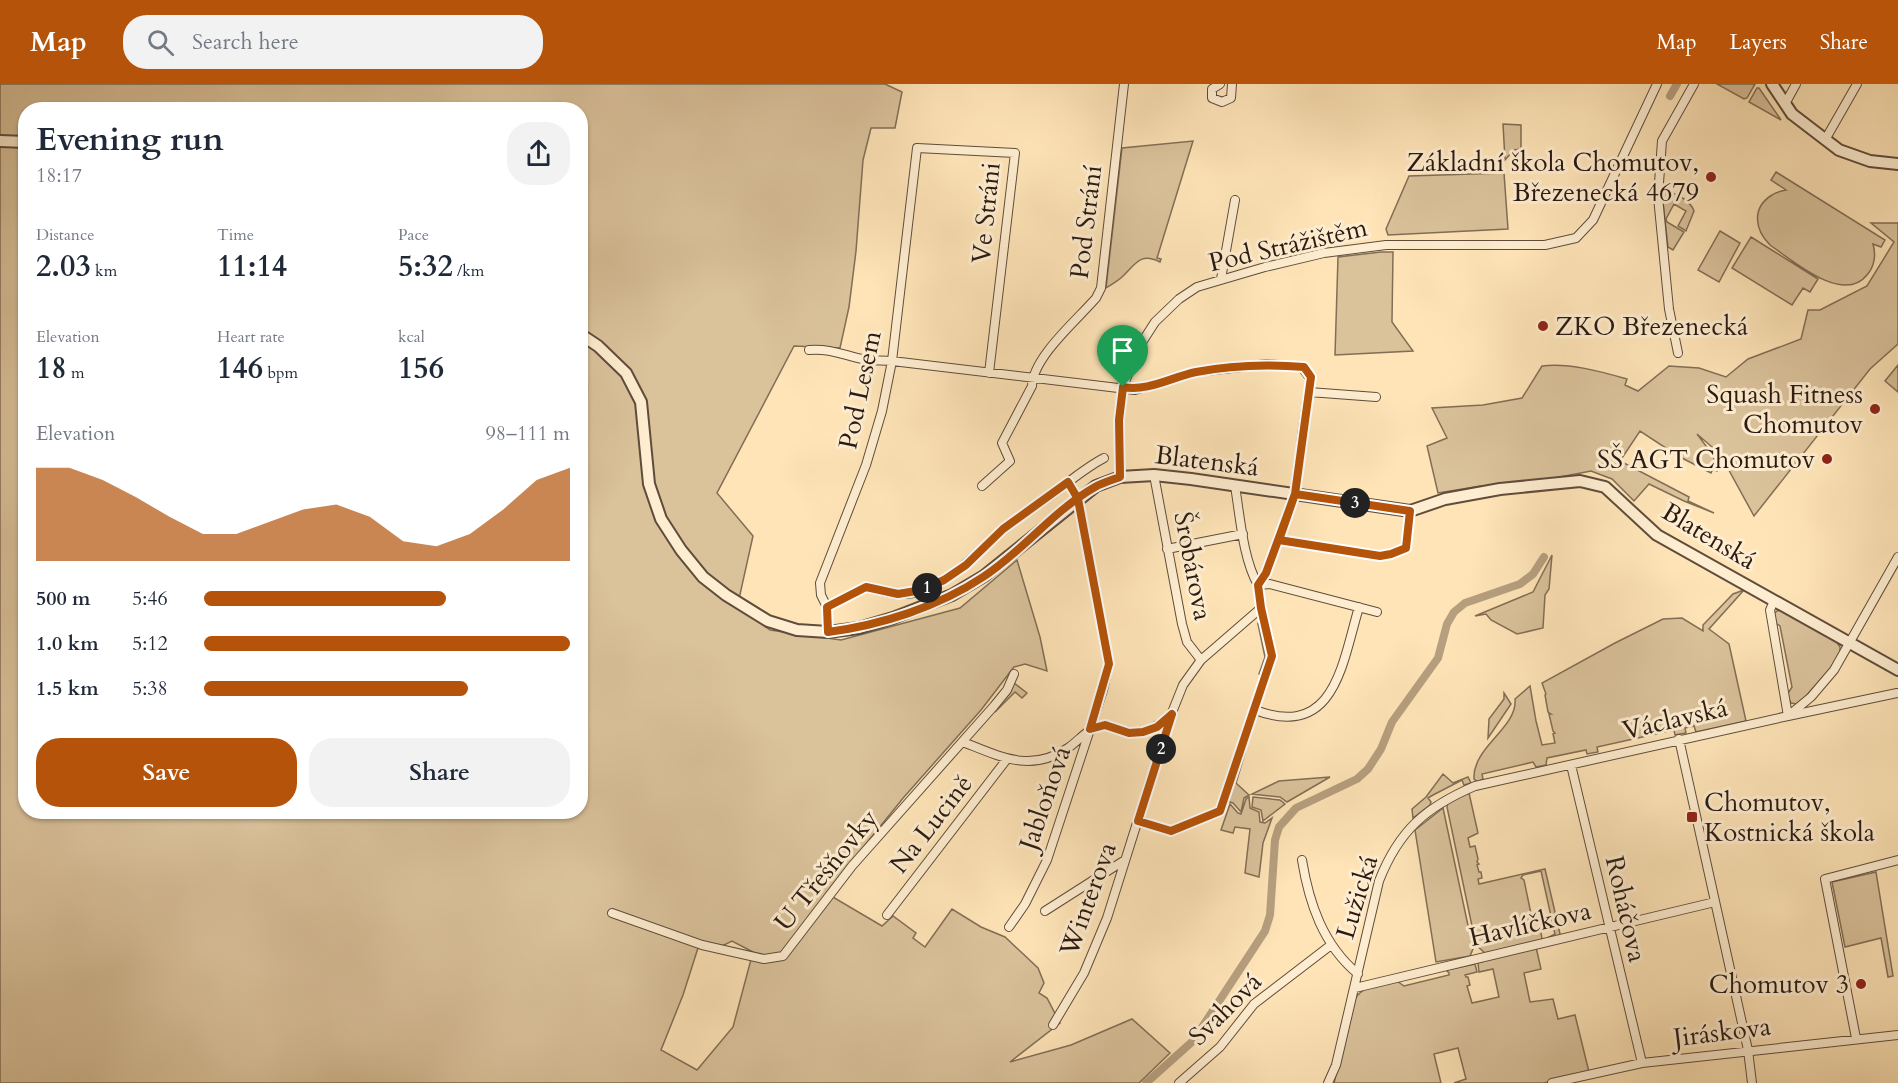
<!DOCTYPE html>
<html lang="en">
<head>
<meta charset="utf-8">
<style>
	:root { --surface:#fff; --page:#f2f2f3; --text:#1f2937; --muted:#747a83; --accent:#b45309 }
	body { margin:0; font-family:Cardo,serif; background:var(--page); color:var(--text); height:100vh; display:flex; flex-direction:column; font-size:22px; white-space:nowrap }
	* { box-sizing:border-box; margin:0 }
	p { font-size:20px; color:var(--muted) }
	.icon { flex:none; width:33px; height:33px; fill:none; stroke:currentColor; stroke-width:2; stroke-linecap:round; stroke-linejoin:round }
	.map { position:relative; flex:1; overflow:hidden }
	.panel { position:absolute; left:18px; top:18px; width:570px; height:717px; display:flex; flex-direction:column; background:var(--surface); border-radius:24px; box-shadow:0 2px 4px #0004 }
	.panel>* { flex:none }
	.pin { position:absolute; display:grid; place-items:center; width:51px; height:51px; color:#fff; margin:-62px -26px; border-radius:50% 50% 50% 0; rotate:-45deg; box-shadow:0 0 6px #0007 }
	.pin .icon { rotate:45deg }
	.km { position:absolute; width:30px; height:30px; margin:-15px; border-radius:50%; background:#222; color:#fff; font-size:16px; line-height:30px; text-align:center }
	.round { display:grid; place-items:center; flex:none; width:63px; height:63px; border-radius:24px; background:var(--page) }
	.summary { display:flex; align-items:center; justify-content:space-between; height:102px; padding:0 18px }
	h1 { font-size:33px; font-weight:700; line-height:45px }
	.stats { display:grid; grid-template-columns:repeat(3,1fr); gap:9px; height:102px; padding:6px 18px }
	.stats div { display:grid; align-content:center }
	.stats b { font-size:30px; font-weight:700 }
	.stats small { font-size:16px; font-weight:400 }
	.stats p { font-size:16px }
	.chart { height:168px; padding:12px 18px }
	.chart p { display:flex; justify-content:space-between }
	.chart svg { width:100%; height:108px; margin-top:6px; fill:var(--accent); opacity:.7 }
	.cta { display:flex; gap:12px; margin-top:auto; padding:12px 18px }
	.cta a { flex:1; height:69px; border-radius:24px; background:var(--accent); color:#fff; font-size:24px; font-weight:700; line-height:69px; text-align:center }
	.cta a+a { background:var(--page); color:var(--text) }
	ul { padding:0 18px; list-style:none; font-size:20px }
	li { display:grid; grid-template-columns:96px 72px 1fr; align-items:center; height:45px }
	li i { height:15px; border-radius:8px; background:var(--accent) }
	header { display:flex; align-items:center; gap:36px; box-sizing:border-box; height:84px; padding:0 30px; background:var(--accent); color:#fff }
	header strong { font-size:28px }
	nav { display:flex; gap:33px; margin-inline-start:auto; font-size:21px }
	.search { width:420px; height:54px; background:var(--page); display:flex; align-items:center; gap:15px; box-sizing:border-box; padding:0 21px; border-radius:24px; color:var(--muted); font-size:22px }
	.map>svg:first-child { display:block }
	.green { fill:#dac29b; stroke:#826e56; stroke-width:1.5; fill-rule:evenodd }
	.lines { fill:none; stroke-linecap:round; stroke-linejoin:round }
	.canal { stroke:#b69f7f; stroke-width:8 }
	.minor-casing { stroke:#5f4c3b; stroke-width:10 }
	.tertiary-casing { stroke:#5f4c3b; stroke-width:14 }
	.minor { stroke:#feedd0; stroke-width:8 }
	.tertiary { stroke:#feedd0; stroke-width:10 }
	.route-casing { stroke:#fff; stroke-width:12 }
	.route { stroke:#b45309; stroke-width:8 }
	.poi-dot { fill:#8f2418; stroke:#feedd0; stroke-width:2 }
	.labels { text-anchor:middle; dominant-baseline:central; stroke-width:6; stroke-linejoin:round; paint-order:stroke }
	.poi-label { font-size:26px; fill:#2a1a12; stroke:#feedd0; text-anchor:end }
	.street-label { font-size:26px; fill:#2a1a12; stroke:#feedd0 }
</style>
</head>
<body>
<header>
<strong>Map</strong>
<div class="search"><svg class="icon" aria-label="search" viewBox="0 0 24 24"><circle cx="10" cy="10" r="6"/><path d="M15 15l6 6"/></svg>Search here</div>
<nav><a>Map</a><a>Layers</a><a>Share</a></nav>
</header>
<div class="map">
<svg width="1898" height="999" viewBox="0 0 1898 999">
	<rect width="100%" height="100%" fill="#fee4b7"/>
	<filter id="stains"><feTurbulence type="fractalNoise" baseFrequency=".00333" numOctaves="4"/><feColorMatrix values="0 0 0 0 .2 0 0 0 0 .09 0 0 0 0 .02 0 0 0 .5 -.17"/></filter>
	<radialGradient id="worn" r=".72"><stop offset=".6" stop-color="#630" stop-opacity="0"/><stop offset="1" stop-color="#630" stop-opacity=".3"/></radialGradient>
	<!-- green -->
	<path class="green" d="M0,0H885L902,8L895,44H871L863,76L856,167L849,223L840,264L794,262L717,409L753,452L739,515L706,490L684,464L664,434L653,399L645,316L581,245L580,26H26L25,54L0,53Z
		M1717,0H1755L1747,14L1744,15Z
		M1757,4H1759L1781,36L1749,18Z
		M1503,40L1521,41V65L1514,66L1505,76Z
		M1193,57L1157,174L1161,175L1160,178C1140,168 1136,180 1123,192C1118,197 1112,200 1106,204L1122,64Z
		M0,61L26,62V728H580L581,255L596,266L623,291L637,319L646,401L677,469L742,525L770,546L841,556L960,524L1017,476L1040,553L1047,587L1025,580L1014,583L981,626L904,713L826,809L882,842L893,832L916,849L913,854L925,863L952,825L981,843L1005,853L1038,884L1044,899L1039,909L1047,914L1060,939L1010,978L1071,961L1132,935L1170,969L1139,999H0ZM696,856L720,863L732,857L753,868L733,943L697,986L661,966L683,911L698,864Z
		M1776,88L1885,156L1881,163L1873,160C1876,170 1875,182 1867,191C1843,221 1792,176 1770,161C1755,146 1751,124 1772,111C1776,108 1781,107 1786,106L1771,96Z
		M1504,89L1508,145L1388,151L1386,145L1409,92Z
		M1663,107C1675,108 1690,116 1694,127L1686,147L1678,142L1686,127L1674,120L1666,135L1667,138L1684,148L1673,166L1668,163L1662,109Z
		M1871,139H1898V260L1870,285L1754,432L1720,370L1697,350L1712,370L1718,384L1717,387L1713,385L1711,389L1678,372L1640,347L1620,377L1689,413L1688,417L1714,429L1684,417L1649,400L1634,417L1612,395L1591,387L1528,399L1481,402L1438,409L1427,362L1447,354L1432,324L1483,321L1522,314L1542,282C1570,279 1599,287 1627,295L1625,301L1638,307L1669,282L1699,284L1726,293L1748,275L1801,255L1808,226H1820L1867,202L1894,158Z
		M1720,147L1740,159L1719,198L1698,186Z
		M1751,153L1818,195L1810,208L1803,204L1792,221L1732,184Z
		M1381,168H1393L1392,238L1413,267L1335,271L1338,173Z
		M1898,281V308L1885,297Z
		M1280,283L1301,285L1306,291L1307,296L1293,402L1298,349L1306,296L1298,285L1277,284L1201,291Z
		M1552,471L1549,505L1545,511L1543,544L1517,550L1491,536L1486,530L1475,532L1533,508Z
		M1744,506L1709,545L1729,560L1746,637L1696,648L1694,642L1685,644L1686,649L1675,651L1674,646L1597,663L1598,668L1587,670L1586,666L1547,674L1546,681L1536,683L1533,678L1482,690L1483,695L1478,698L1474,695C1472,663 1518,644 1515,615L1530,602L1536,637L1542,661L1555,659L1553,650L1555,649L1553,647L1549,630H1551L1548,628L1545,611L1546,610L1542,599L1615,559L1663,535L1682,534L1703,547V541L1733,510Z
		M1780,525L1834,554L1840,563V569L1830,585L1805,613L1796,620L1791,619L1787,611L1792,603L1780,542L1774,538L1773,530Z
		M1258,540C1266,547 1270,569 1265,577L1266,580L1264,581L1262,588L1263,592L1259,590L1265,573Z
		M1014,599L1027,609L1022,614L1015,608L995,628L1000,616Z
		M1504,609L1511,620L1488,654L1489,635L1504,615Z
		M1243,668L1245,669L1236,699L1249,711L1244,714L1241,728L1233,719L1227,717Z
		M1443,690L1453,699L1468,693L1471,699L1464,701L1462,696L1433,711L1428,714L1431,718L1430,721L1413,734L1412,725L1426,713Z
		M1330,693L1287,718L1280,713L1252,710L1279,697Z
		M1469,709L1478,749L1468,754L1470,763L1475,762L1478,775L1477,778L1479,780L1477,781L1479,788H1481L1482,794L1478,795L1479,800L1545,785L1561,854L1552,855L1549,853L1555,850L1541,787L1523,791L1521,794L1524,796L1535,849L1541,848L1542,855L1540,858L1485,869L1476,861L1447,723L1448,718Z
		M1249,713L1250,724L1259,728L1260,738L1265,739L1272,734L1263,759L1259,793L1245,789L1250,745L1235,743L1233,749L1221,746L1230,720L1238,729L1241,730L1246,715Z
		M1253,713L1280,716L1285,720L1263,737L1261,726L1252,723Z
		M1443,724L1473,865L1470,872L1436,878L1415,746Z
		M1876,788L1893,892L1888,893L1881,854L1845,863L1832,798Z
		M1536,863L1541,885L1524,889L1530,918L1553,915L1558,935L1575,931L1589,988L1544,999H1454L1466,995L1458,964L1434,970L1441,999H1334L1355,915C1363,901 1382,900 1397,897L1404,902L1449,891V889L1446,886L1475,880L1477,888L1465,891L1466,893H1468L1470,901L1467,902L1472,919L1499,913L1493,885L1479,888L1478,879L1482,878V876Z"/>
	<g class="lines">
		<!-- canal -->
		<path class="canal" d="M1670,12L1677,0
			M1146,999L1193,957L1265,847L1270,831L1275,756L1279,743L1296,724L1357,695L1368,685L1381,665L1392,638L1438,574L1447,540L1454,528L1465,519L1520,500L1533,490L1544,473"/>
		<!-- minor casing -->
		<g class="minor-casing">
			<path id="minor" d="M1220,0L1212,5V14L1222,18L1231,14L1232,0
				M1785,20L1796,0
				M1825,56L1857,0
				M1221,195L1235,116
				M809,266C828,264 844,271 862,275C872,277 882,276 892,277L1135,306L1197,288L1267,280L1304,283L1311,293L1295,410L1266,489L1258,501L1261,524L1272,572L1220,727L1171,747L1138,737
				M1678,269L1669,225L1658,113L1662,57L1694,0
				M1309,308L1376,313
				M1154,391L1182,540L1187,558L1201,576
				M1120,393L1119,336L1123,303L1139,263L1155,238L1179,215L1197,203L1265,183L1324,169L1386,161H1545L1576,154L1593,136L1657,0
				M982,402L1010,377L1002,359L1032,302C1033,273 1077,236 1096,214L1101,204L1124,0
				M1235,402C1240,432 1243,475 1258,501
				M1279,456L1380,472L1391,470L1406,464L1410,427
				M1167,465L1243,450
				M1258,501L1270,500L1377,528
				M1774,517L1770,526L1788,632L1897,609
				M827,523L866,503C876,505 888,509 898,510C941,512 973,472 1002,446C1016,434 1032,425 1047,414C1067,400 1083,385 1104,374
				M828,548L827,523L821,511L820,499L866,381L882,327L892,277L917,64L1015,69L989,289
				M1255,626C1335,656 1342,580 1359,523
				M1679,655L1748,966L1752,999
				M963,658C1001,673 1031,689 1068,664C1080,656 1088,643 1103,642C1108,641 1115,644 1120,646C1140,653 1156,644 1170,632
				M1571,681L1642,979
				M1302,776C1309,819 1323,861 1358,890
				M1045,827L1125,776
				M612,829L702,861L764,875L783,872L852,782L994,622L1007,606L1014,590
				M887,831L1007,675
				M1009,843L1025,820L1047,776L1103,606L1109,580L1078,415L1068,398
				M1355,904L1715,818
				M1053,941L1084,889L1107,834L1171,631L1183,601L1201,576L1261,524
				M1856,954L1825,795L1898,776
				M1179,999L1220,963L1254,920L1331,861
				M1328,999L1336,981L1379,797C1399,746 1426,723 1475,702L1788,632L1811,613L1834,586L1898,473
				M1552,999L1642,979L1898,951"/>
		</g>
		<!-- tertiary casing -->
		<g class="tertiary-casing">
			<path id="tertiary" d="M1772,0L1792,30L1839,66L1870,77L1898,80
				M0,57L26,58
				M580,250L598,262L626,289L641,318L649,400L661,435L681,466L703,493L726,511L768,537L797,546L828,548L859,544L893,534L952,511L984,492L1096,402L1120,393L1154,391L1191,395L1410,427L1445,415L1500,405L1580,397L1605,403L1657,451L1898,586"/>
		</g>
		<!-- minor -->
		<use href="#minor" class="minor"/>
		<!-- tertiary -->
		<use href="#tertiary" class="tertiary"/>
	</g>
	<g class="lines">
		<!-- route casing -->
		<g class="route-casing">
			<path id="route" d="M1123,303L1119,336L1120,393C1112,396 1102,399 1095,403C1053,427 1023,467 983,493C938,523 881,541 828,548L827,523L866,503L898,510L922,506L944,496L966,481L1003,445L1068,398L1078,415L1109,580L1090,645L1105,641L1129,649L1143,648L1157,643L1172,630L1138,737L1171,747L1220,727L1272,572L1261,524L1258,501L1266,489L1295,410L1410,427L1406,464L1391,470L1380,472L1279,456L1295,410L1311,293L1304,283C1268,280 1232,281 1196,288C1172,293 1147,308 1123,303"/>
		</g>
		<!-- route -->
		<use href="#route" class="route"/>
	</g>
	<!-- markers -->
	<g class="poi-dot">
		<circle cx="1711" cy="93" r="6"/>
		<circle cx="1543" cy="242" r="6"/>
		<circle cx="1875" cy="325" r="6"/>
		<circle cx="1827" cy="375" r="6"/>
		<rect x="1686" y="727" width="12" height="12" rx="3"/>
		<circle cx="1861" cy="900" r="6"/>
	</g>
	<g class="labels">
		<!-- poi labels -->
		<g class="poi-label">
			<text x="1699" y="78">Základní škola Chomutov,<tspan x="1699" dy="30">Březenecká 4679</tspan></text>
			<text x="1555" y="242" text-anchor="start">ZKO Březenecká</text>
			<text x="1863" y="310">Squash Fitness<tspan x="1863" dy="30">Chomutov</tspan></text>
			<text x="1815" y="375">SŠ AGT Chomutov</text>
			<text x="1704" y="718" text-anchor="start">Chomutov,<tspan x="1704" dy="30">Kostnická škola</tspan></text>
			<text x="1849" y="900">Chomutov 3</text>
		</g>
		<!-- street labels -->
		<g class="street-label">
			<text transform="translate(986 129) rotate(-84)">Ve Stráni</text>
			<text transform="translate(1086 138) rotate(-83)">Pod Strání</text>
			<text transform="translate(1288 161) rotate(-13)">Pod Strážištěm</text>
			<text transform="translate(860 306) rotate(-78)">Pod Lesem</text>
			<text transform="translate(1207 377) rotate(7)">Blatenská</text>
			<text transform="translate(1709 452) rotate(31)">Blatenská</text>
			<text transform="translate(1193 482) rotate(79)">Šrobárova</text>
			<text transform="translate(1675 635) rotate(-13)">Václavská</text>
			<text transform="translate(1045 714) rotate(-71)">Jabloňová</text>
			<text transform="translate(931 740) rotate(-52)">Na Lucině</text>
			<text transform="translate(826 786) rotate(-51)">U Třešňovky</text>
			<text transform="translate(1357 813) rotate(-73)">Lužická</text>
			<text transform="translate(1088 815) rotate(-70)">Winterova</text>
			<text transform="translate(1626 825) rotate(77)">Roháčova</text>
			<text transform="translate(1530 840) rotate(-13)">Havlíčkova</text>
			<text transform="translate(1225 925) rotate(-45)">Svahová</text>
			<text transform="translate(1722 948) rotate(-7)">Jiráskova</text>
		</g>
	</g>
	<rect width="100%" height="100%" filter="url(#stains)"/>
	<rect width="100%" height="100%" fill="url(#worn)"/>
</svg>
<div class="pin" style="left:1123px;top:303px;background:#1e9e55"><svg class="icon" aria-label="arrive" viewBox="0 0 24 24"><path d="M6 21V4h12l-3 4 3 4H6"/></svg></div>
<b class="km" style="left:927px;top:504px">1</b>
<b class="km" style="left:1161px;top:665px">2</b>
<b class="km" style="left:1355px;top:419px">3</b>
<section class="panel">
<div class="summary"><div><h1>Evening run</h1><p>18:17</p></div><a class="round"><svg class="icon" aria-label="share" viewBox="0 0 24 24"><path d="M12 15V3M7 8l5-5 5 5M5 13v7h14v-7"/></svg></a></div>
<div class="stats">
<div><p>Distance</p><b>2.03<small> km</small></b></div>
<div><p>Time</p><b>11:14</b></div>
<div><p>Pace</p><b>5:32<small> /km</small></b></div>
</div>
<div class="stats">
<div><p>Elevation</p><b>18<small> m</small></b></div>
<div><p>Heart rate</p><b>146<small> bpm</small></b></div>
<div><p>kcal</p><b>156</b></div>
</div>
<div class="chart"><p><span>Elevation</span>98–111 m</p>
<svg viewBox="0 0 160 44" preserveAspectRatio="none"><path d="M0 44V6L10 6L20 11L30 18L40 26L50 33L60 33L70 28L80 23L90 21L100 26L110 36L120 38L130 33L140 23L150 11L160 6V44z"/></svg>
</div>
<ul>
<li><b>500 m</b>5:46<i style="width:66%"></i></li>
<li><b>1.0 km</b>5:12<i style="width:100%"></i></li>
<li><b>1.5 km</b>5:38<i style="width:72%"></i></li>
</ul>
<div class="cta"><a>Save</a><a>Share</a></div>
</section>
</div>
</body>
</html>
